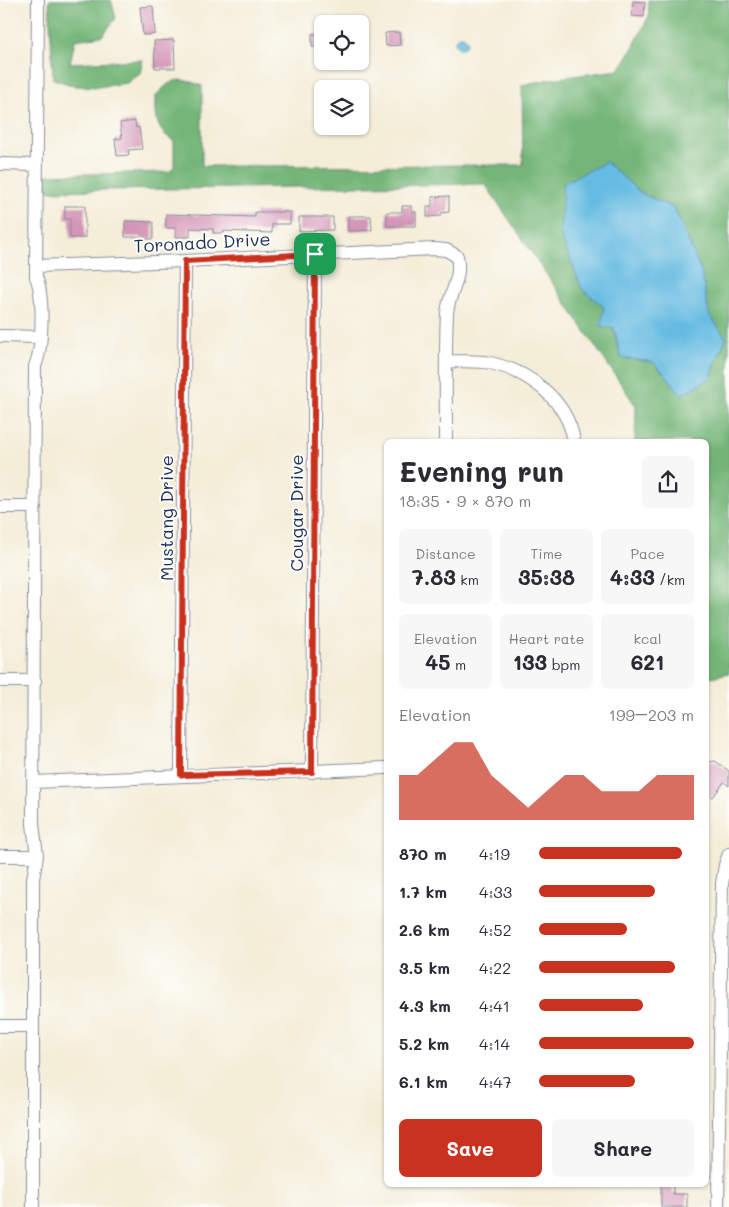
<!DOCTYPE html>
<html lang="en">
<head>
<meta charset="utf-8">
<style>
	:root { --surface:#fff; --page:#f7f7f7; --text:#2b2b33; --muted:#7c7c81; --accent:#c8321e }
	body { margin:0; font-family:Mali,sans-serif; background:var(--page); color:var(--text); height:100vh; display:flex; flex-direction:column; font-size:19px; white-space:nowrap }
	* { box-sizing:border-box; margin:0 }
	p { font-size:16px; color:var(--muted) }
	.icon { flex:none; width:28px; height:28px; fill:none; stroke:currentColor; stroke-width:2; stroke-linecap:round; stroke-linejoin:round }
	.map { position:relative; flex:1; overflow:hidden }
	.panel { position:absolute; left:384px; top:439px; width:325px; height:748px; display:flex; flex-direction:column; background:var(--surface); border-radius:8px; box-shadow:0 1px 4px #0004 }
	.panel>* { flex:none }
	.controls { position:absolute; left:314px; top:15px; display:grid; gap:10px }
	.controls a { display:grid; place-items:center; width:55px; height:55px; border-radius:8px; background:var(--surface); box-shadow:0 1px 4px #0004; font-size:25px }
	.pin { position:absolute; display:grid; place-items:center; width:42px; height:42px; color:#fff; margin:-21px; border-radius:10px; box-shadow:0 2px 8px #0006 }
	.round { display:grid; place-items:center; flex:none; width:52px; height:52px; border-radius:8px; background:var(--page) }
	.summary { display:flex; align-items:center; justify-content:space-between; height:85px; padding:0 15px }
	h1 { font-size:28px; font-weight:700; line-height:38px }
	.metrics { display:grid; grid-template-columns:repeat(3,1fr); gap:8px; height:85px; padding:5px 15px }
	.metrics div { display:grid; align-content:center; border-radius:8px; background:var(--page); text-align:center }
	.metrics b { font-size:21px; font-weight:700 }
	.metrics small { font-size:14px; font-weight:400 }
	.metrics p { font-size:14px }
	.chart { height:140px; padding:10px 15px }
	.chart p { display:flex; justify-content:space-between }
	.chart svg { width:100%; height:90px; margin-top:5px; fill:var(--accent); opacity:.7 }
	.action { display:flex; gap:10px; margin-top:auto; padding:10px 15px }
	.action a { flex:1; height:58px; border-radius:8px; background:var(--accent); color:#fff; font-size:20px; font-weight:700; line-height:58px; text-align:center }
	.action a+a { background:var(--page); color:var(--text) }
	ul { padding:0 15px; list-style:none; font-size:16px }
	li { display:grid; grid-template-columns:80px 60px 1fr; align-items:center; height:38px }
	li i { height:12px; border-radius:6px; background:var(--accent) }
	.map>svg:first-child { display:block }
	.forest { fill:#74b678; stroke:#48726b; fill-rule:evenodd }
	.water { fill:#66bbe2; stroke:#4075a0 }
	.building { fill:#d495b8 }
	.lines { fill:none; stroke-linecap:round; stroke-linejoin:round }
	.minor-casing { stroke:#888e9b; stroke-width:14 }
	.minor { stroke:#fff; stroke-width:12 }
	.route-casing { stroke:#fff; stroke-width:10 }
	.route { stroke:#c8321e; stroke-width:6 }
	.labels { text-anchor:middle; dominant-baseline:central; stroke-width:4; stroke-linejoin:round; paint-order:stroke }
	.street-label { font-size:18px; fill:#1b2f5e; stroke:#fdfcf7 }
</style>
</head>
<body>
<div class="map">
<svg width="729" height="1207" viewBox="0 0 729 1207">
	<rect width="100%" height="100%" fill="#fdfcf7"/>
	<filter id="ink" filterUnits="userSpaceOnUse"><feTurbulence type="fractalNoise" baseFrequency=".02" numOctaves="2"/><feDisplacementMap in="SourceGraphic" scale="10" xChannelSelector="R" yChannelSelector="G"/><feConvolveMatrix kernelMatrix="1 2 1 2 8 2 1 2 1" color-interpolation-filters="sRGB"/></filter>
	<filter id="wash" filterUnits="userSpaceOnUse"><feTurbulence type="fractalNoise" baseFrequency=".0096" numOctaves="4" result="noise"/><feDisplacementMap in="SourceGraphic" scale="20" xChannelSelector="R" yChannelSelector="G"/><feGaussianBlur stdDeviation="1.12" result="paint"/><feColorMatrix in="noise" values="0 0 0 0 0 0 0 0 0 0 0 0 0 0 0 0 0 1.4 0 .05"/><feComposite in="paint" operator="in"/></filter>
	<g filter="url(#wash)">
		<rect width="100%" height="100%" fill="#f4edd8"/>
		<!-- forest -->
		<path class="forest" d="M49,0H111L116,18L102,36L75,40L70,63L143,60L140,73L127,83L98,87L75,86L53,79Z
			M648,0H729V673L706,678V441H635L636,406L485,184L44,191V175L169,172L174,167V141C154,129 156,117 156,96C172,77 180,77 202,86V166L523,165L522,85L550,79L619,70L632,49L649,16ZM606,162L641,193L674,208L701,270L709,314L726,338L716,362L711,378L681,395L666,375L653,362L621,358L613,328L604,307L582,289Z"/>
		<!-- water -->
		<path class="water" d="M455 42a6 6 0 1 1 12 0a6 6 0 1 1-12 0Z
			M606,162L641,193L674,208L701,270L709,314L726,338L716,362L711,378L681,395L666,375L653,362L621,358L614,328L601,326L604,307L582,289L560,234L563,183Z"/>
		<g id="blocks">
			<!-- building -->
			<path class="building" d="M633,1L645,2L644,17L632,16Z
				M153,6L155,34L143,35L140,7Z
				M399,32L400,45L386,46L385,33Z
				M312,34H322V47H312Z
				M174,40L175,68H155L154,41Z
				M135,121L136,128L139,127L142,149L128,150L129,155L117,156L115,139L122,138L120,123Z
				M449,196V212L441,213V216L427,217V206H432V197Z
				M65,206H85V238H70V219H65Z
				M402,206H412V212H416V226H387V212H402Z
				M255,212H290V224H272V233L224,231V233H213V229L190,228V237H176V228H166V214L255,217Z
				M348,216H371L372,230L348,231Z
				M299,217H333V230L299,231Z
				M125,221L153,222V239H141V237H125Z
				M715,761L729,771V786L724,782L713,797L706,793V763Z
				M661,1184H673V1194H687V1207H661Z"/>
		</g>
	</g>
	<g filter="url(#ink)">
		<use href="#blocks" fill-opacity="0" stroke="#888e9b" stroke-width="1"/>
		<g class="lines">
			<!-- minor casing -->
			<g class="minor-casing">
				<path id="minor" d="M0,164L37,165
					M36,266L185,261L434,249L446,250L457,256
					M0,336L40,337
					M447,361C461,362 477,360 490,363C529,371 567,400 574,441
					M446,441C446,399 445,355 447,313C449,292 462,280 457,256
					M0,507H35
					M0,681H35
					M312,772L315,254
					M181,775L185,261
					M33,782L386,768
					M0,856H37
					M0,1026H33
					M33,1207V879L37,856L33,824L35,366C43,348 44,295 36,277L38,0
					M718,1207L722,884L725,865L729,854"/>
			</g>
			<!-- minor -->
			<use href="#minor" class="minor"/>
		</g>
	</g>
	<g class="lines" filter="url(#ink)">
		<!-- route casing -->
		<g class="route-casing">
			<path id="route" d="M315,254L312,772L181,775L185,261Z"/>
		</g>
		<!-- route -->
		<use href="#route" class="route"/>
	</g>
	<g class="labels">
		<!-- street labels -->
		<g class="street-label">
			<text transform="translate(202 242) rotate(-3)">Toronado Drive</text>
			<text transform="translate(296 513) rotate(-90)">Cougar Drive</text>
			<text transform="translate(166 518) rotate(-90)">Mustang Drive</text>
		</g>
	</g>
</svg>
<div class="controls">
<a><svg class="icon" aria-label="locate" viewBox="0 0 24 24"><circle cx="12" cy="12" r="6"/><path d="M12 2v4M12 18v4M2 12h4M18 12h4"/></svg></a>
<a><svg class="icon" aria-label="layers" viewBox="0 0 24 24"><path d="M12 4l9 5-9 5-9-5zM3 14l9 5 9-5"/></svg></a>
</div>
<div class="pin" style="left:315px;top:254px;background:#1e9e55"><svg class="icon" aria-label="arrive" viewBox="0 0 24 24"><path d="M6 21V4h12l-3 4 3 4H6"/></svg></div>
<section class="panel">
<div class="summary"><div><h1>Evening run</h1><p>18:35 · 9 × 870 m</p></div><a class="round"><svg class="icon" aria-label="share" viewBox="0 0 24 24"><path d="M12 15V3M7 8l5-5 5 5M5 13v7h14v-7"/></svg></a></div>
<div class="metrics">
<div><p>Distance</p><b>7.83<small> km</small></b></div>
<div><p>Time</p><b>35:38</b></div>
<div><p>Pace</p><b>4:33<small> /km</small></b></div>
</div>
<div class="metrics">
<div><p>Elevation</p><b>45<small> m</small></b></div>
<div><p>Heart rate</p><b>133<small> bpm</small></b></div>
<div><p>kcal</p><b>621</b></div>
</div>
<div class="chart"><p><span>Elevation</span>199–203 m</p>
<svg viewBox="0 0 160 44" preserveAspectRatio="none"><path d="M0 44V22L10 22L20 14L30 6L40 6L50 22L60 30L70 38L80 30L90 22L100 22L110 30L120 30L130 30L140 22L150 22L160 22V44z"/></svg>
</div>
<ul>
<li><b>870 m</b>4:19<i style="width:92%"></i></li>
<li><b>1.7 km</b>4:33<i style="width:75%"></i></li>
<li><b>2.6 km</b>4:52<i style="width:57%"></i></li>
<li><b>3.5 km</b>4:22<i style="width:88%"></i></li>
<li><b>4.3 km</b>4:41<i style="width:67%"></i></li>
<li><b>5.2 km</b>4:14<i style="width:100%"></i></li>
<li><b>6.1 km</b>4:47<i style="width:62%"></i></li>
</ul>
<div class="action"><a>Save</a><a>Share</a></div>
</section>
</div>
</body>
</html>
